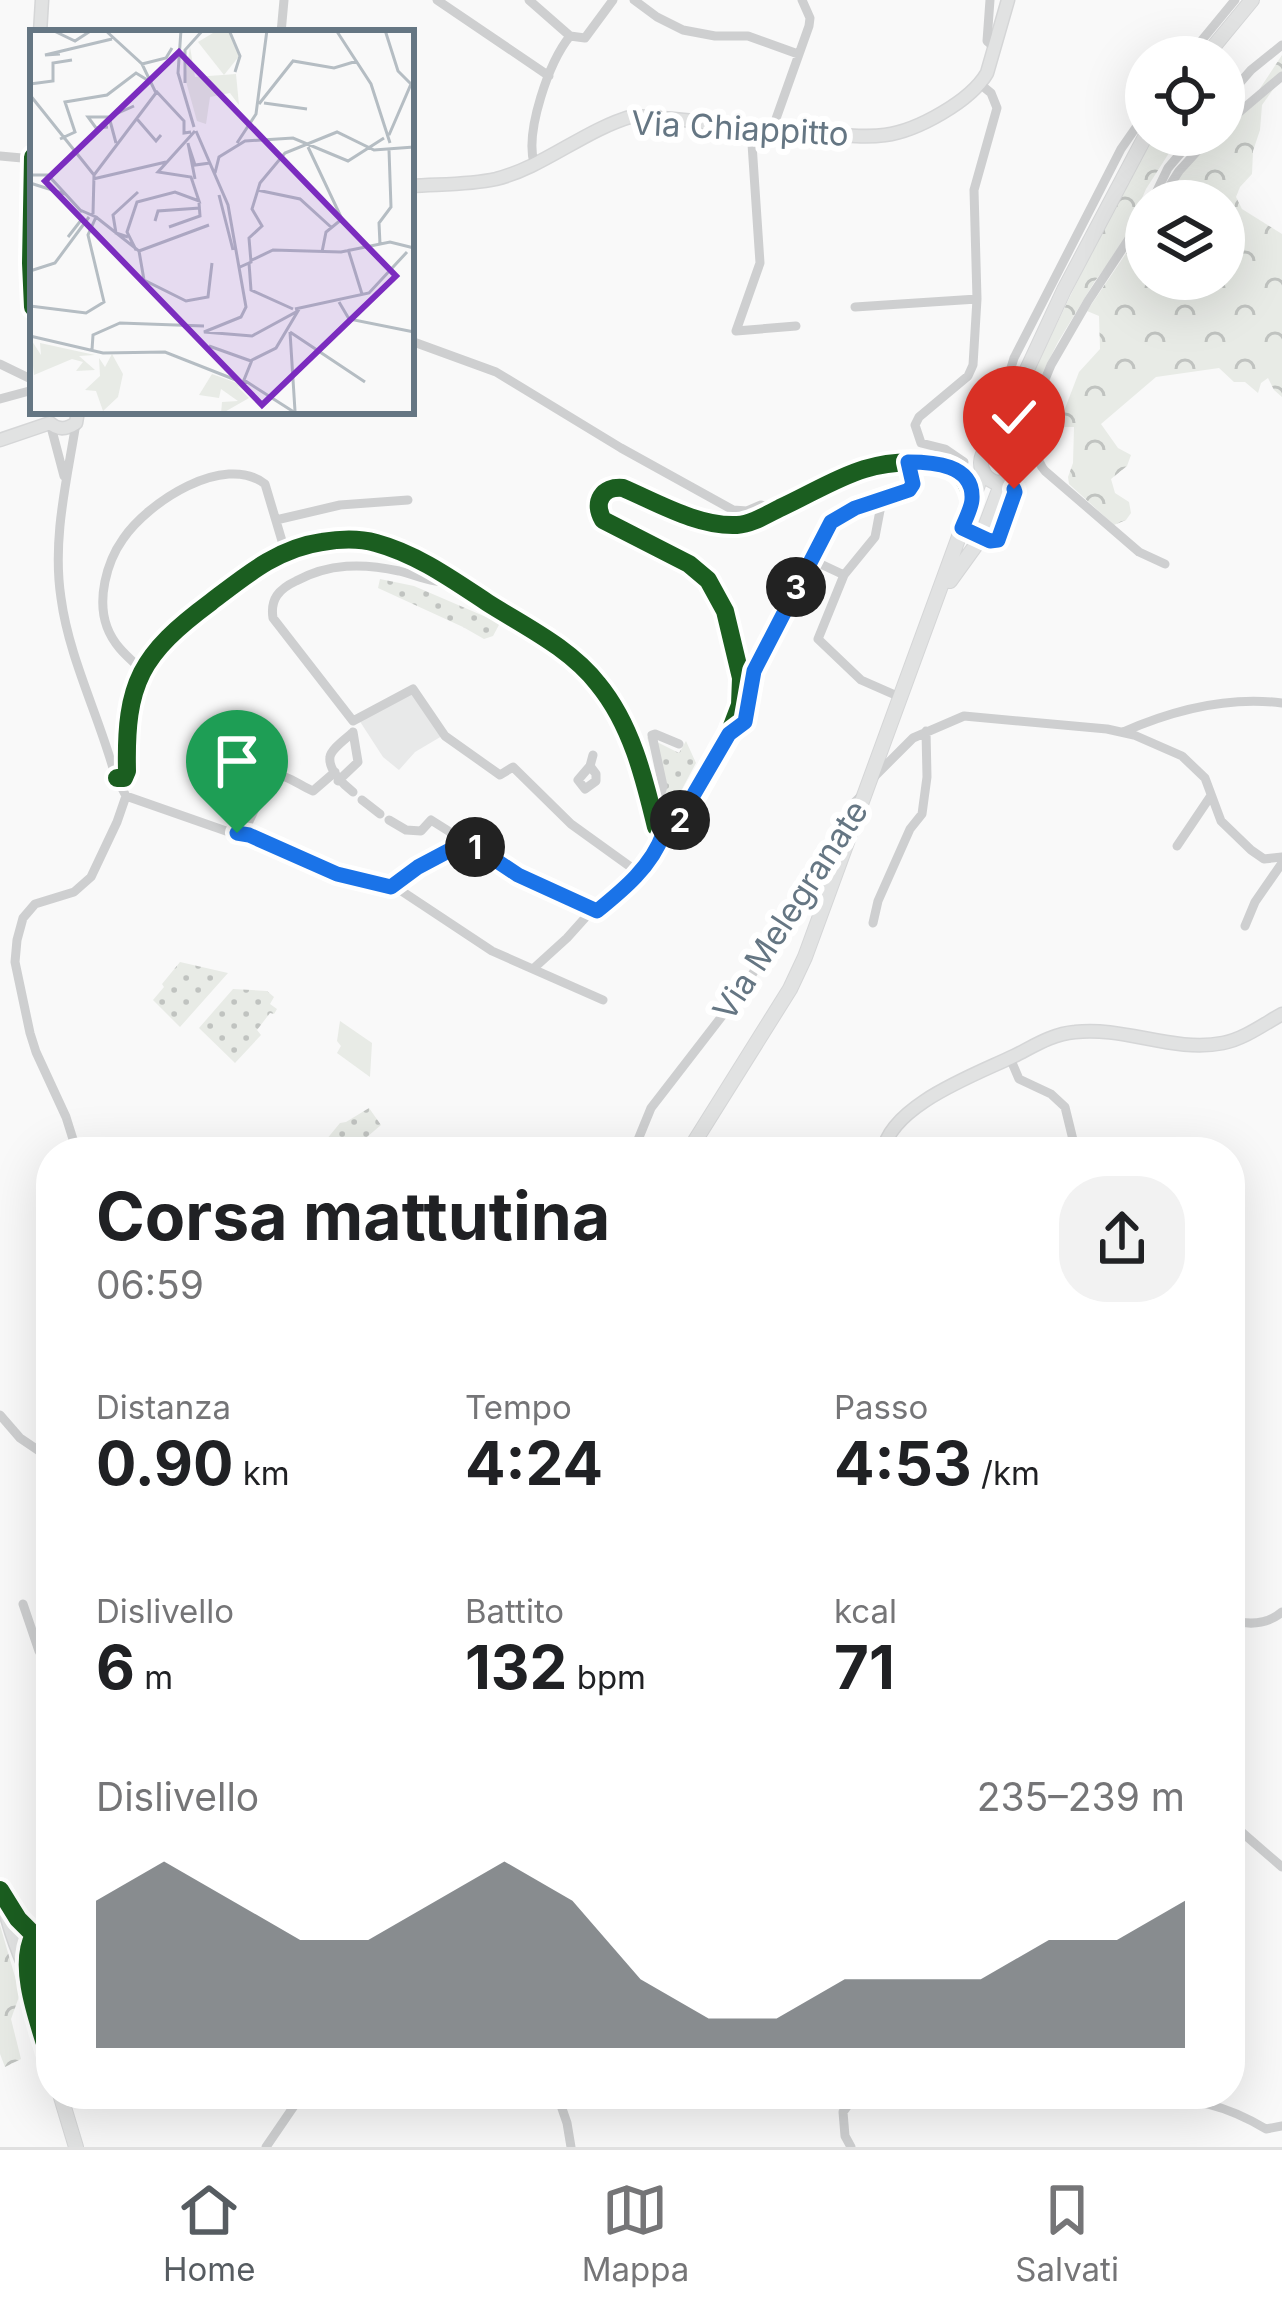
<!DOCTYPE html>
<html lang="it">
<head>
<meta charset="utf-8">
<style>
	:root { --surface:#fff; --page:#f2f2f2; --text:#202124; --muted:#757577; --line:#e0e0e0; --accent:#565c61 }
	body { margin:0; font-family:Inter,sans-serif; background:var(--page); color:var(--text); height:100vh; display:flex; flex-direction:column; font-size:45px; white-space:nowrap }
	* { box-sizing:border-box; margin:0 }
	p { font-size:39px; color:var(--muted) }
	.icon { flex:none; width:66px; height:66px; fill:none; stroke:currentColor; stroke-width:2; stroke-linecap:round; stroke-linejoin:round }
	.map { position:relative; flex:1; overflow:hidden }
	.panel { position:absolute; left:36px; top:1137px; width:1209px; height:972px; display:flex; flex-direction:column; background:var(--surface); border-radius:48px; box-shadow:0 12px 48px #0002 }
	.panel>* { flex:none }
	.controls { position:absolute; left:1125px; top:36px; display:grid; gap:24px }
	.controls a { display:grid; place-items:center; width:120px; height:120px; border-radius:50%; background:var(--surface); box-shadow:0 12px 48px #0002; font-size:60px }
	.pin { position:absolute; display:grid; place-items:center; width:102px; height:102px; color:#fff; margin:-123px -51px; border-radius:50% 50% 50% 0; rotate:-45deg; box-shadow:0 0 12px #0007 }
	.pin .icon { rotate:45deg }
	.km { position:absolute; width:60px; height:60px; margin:-30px; border-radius:50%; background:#222; color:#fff; font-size:33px; line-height:60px; text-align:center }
	.round { display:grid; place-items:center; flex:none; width:126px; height:126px; border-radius:48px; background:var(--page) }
	.head { display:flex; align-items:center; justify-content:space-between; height:204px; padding:0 60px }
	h1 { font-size:66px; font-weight:700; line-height:90px }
	.metrics { display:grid; grid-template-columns:repeat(3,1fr); gap:18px; height:204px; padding:12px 60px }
	.metrics div { display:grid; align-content:center }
	.metrics b { font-size:60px; font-weight:700 }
	.metrics small { font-size:33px; font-weight:400 }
	.metrics p { font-size:33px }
	.chart { height:336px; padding:24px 60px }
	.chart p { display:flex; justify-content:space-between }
	.chart svg { width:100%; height:216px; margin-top:12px; fill:var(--accent); opacity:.7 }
	.tab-bar { display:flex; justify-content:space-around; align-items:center; height:168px; border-top:3px solid var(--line); background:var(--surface); font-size:33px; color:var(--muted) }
	.tab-bar a { display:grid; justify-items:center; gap:6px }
	.tab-bar .active { color:var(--accent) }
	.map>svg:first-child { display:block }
	.built { fill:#e8e9e9 }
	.grass { fill:#e8ebe6 }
	.forest { fill:url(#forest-crowns) }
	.park { fill:url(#park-dots) }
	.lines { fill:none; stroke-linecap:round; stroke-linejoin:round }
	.secondary-casing { stroke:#d5d6d7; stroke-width:15 }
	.primary-casing { stroke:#d5d6d7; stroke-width:16 }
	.street { stroke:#cecfd0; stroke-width:9 }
	.secondary { stroke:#e1e2e2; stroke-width:12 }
	.primary { stroke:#e1e2e2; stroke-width:14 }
	.cycleway-casing { stroke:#fff; stroke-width:26 }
	.cycleway { stroke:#1b5e20; stroke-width:18 }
	.route-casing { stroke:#fff; stroke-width:24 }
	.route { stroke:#1a73e8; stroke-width:15 }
	.labels { text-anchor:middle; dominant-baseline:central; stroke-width:12; stroke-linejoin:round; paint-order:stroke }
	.street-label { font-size:33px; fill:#657683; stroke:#fff }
	.inset-road { fill:none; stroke:#b5bdc3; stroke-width:3 }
	.view { fill:#7b2cbf; fill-opacity:0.15; stroke:#7b2cbf; stroke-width:6 }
	.inset-edge { fill:none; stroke:#657683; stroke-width:6 }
</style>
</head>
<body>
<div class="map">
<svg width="1282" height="2147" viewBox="0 0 1282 2147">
	<defs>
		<pattern id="forest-crowns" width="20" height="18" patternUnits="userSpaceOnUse" patternTransform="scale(3)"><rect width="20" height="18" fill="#e8ebe6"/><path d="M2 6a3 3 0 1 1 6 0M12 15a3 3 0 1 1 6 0" fill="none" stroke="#c0c3c0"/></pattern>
		<pattern id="park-dots" width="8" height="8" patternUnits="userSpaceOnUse" patternTransform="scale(3)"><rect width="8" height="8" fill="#e8ebe6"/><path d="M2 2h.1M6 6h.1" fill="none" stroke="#c0c3c0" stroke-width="1.8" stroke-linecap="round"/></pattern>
	</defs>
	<rect width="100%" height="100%" fill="#f9f9f9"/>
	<!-- built -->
	<path class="built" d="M413,691L442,736L415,752L399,770L383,757L359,720Z"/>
	<!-- grass -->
	<path class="grass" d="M340,1021L372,1043L370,1077L337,1053L341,1046L337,1041Z"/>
	<!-- forest -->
	<path class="forest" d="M1282,55V77L1262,105L1260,130L1253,151L1252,174L1240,187L1236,197L1242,209L1282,234V397L1274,390L1268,378L1261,383L1258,393L1245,382H1234L1219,368L1156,377L1101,424L1118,448L1131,455L1127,466L1111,479L1115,493L1129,502L1131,513L1126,520L1114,525L1069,484L1068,477L1073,463L1074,427H1063L1053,439H1046L1041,431L1064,411L1079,372L1100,349L1099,316L1087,311L1146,224V279H1224V201H1161L1209,135H1224V123L1253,99Z
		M1154,135H1186L1169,153L1146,189L1121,247L1095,281L1058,342L1035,388L1022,396L1134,164Z
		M0,1925L20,1994L11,2019L21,2059L5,2067L0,2054Z"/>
	<!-- park -->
	<path class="park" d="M380,579L414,586L500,623L493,636L484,639L463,627L378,588Z
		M647,737L679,753L686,741L696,763L665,821L658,819L655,808L661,784Z
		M180,962L228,973L180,1027L153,1000L164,987L162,984Z
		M233,989L267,991L274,997L270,1004L277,1009L274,1014L270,1013L257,1030L261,1035L235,1063L199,1028Z
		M369,1108L381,1125L367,1137H357L340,1151L326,1140L340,1123L346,1122Z"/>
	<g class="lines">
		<!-- secondary casing -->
		<g class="secondary-casing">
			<path id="secondary" d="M40,33L42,0
				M33,157L31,263L33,309
				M411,186C439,184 469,185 496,179C544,167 584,130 633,116C695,119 757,130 820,133C841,135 864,138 885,135C917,131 971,101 987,73L1008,0
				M50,423C59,431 67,429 76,423L78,411
				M0,440L50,423
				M883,1152C890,1105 977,1074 1014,1056C1034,1046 1052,1034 1075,1032C1124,1026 1174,1053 1223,1043C1244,1039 1264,1024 1282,1014
				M0,1890C6,1919 15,1946 27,1973
				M4,1897L34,1935"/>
		</g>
		<!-- primary casing -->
		<g class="primary-casing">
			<path id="primary" d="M1205,57L1252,0
				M981 463a20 20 0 1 1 40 0a20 20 0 1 1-40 0Z
				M992,445L1064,290L1146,135
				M950,581L981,538L1002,482
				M688,1152L790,989L805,957L983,471
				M51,1923C42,1928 34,1932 30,1942C18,1968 43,2035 51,2063
				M60,2094L76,2147"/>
		</g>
		<!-- street -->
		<path class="street" d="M437,0L549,76
			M529,0L570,36
			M634,0L657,17L683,30L715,36H748L798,54
			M990,0L987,41L994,47
			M281,33L284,0
			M1188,57L1235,0
			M1224,101L1251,70L1282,45
			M1224,125L1282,76
			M751,129L760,263L736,331L796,326
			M772,130L809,26L810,18L802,0
			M0,156L33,159
			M534,163C525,131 549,62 570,36L585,38L613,0
			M1152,201L1168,168L1196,135
			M1160,201L1179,171L1212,135
			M855,307L977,299
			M411,341L496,372L621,448L733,510L747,511L761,505L766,507L770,513
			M0,364L33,380
			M0,399L33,390
			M50,423L64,476
			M76,423C67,480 52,539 61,598C69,658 99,716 115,775L126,796L117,822L91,877L74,892L35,904L23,918L17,940L15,962L30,1033L36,1052L66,1117L77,1152
			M1025,427C1038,441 1033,458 1045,471L1139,552L1165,564
			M1007,434L1025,427L1051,365L1088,301L1146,213
			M985,451L1014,358L1121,149L1146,113
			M964,462L945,449L921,443L915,425L919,417L968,376L973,365L977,299L974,190L997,108L991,93L980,84
			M882,500L875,537L844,575L818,639L861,680L902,698
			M276,520L340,505L408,500
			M981,538L998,540L1014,489
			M810,559L844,575
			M142,670C128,657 114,646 107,627C97,600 106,563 123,539C147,503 224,452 265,484L285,551
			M353,721L413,689L445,736L500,775L513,767L571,824L639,873
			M353,721L273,618C270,599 279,589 296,581C329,563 363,563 399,571C419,576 435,584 456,582
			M1123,732C1173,710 1227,696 1282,703
			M352,733C347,738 331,749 330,757C328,770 344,785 353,792
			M729,734L745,722L754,671L831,522L855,507L909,490L913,484L908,462
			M590,766L596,774V781L585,789L578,780L590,766L593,755
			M117,778H124L127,771C125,682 141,654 211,602C245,576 278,548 322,542C340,539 358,538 376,543C417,554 453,580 488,603C526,627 570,648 598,684C631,724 644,777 656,827L666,834L673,830L685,812L729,734L740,705L741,678L725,611L708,580L689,564L603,520C593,502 602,486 623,488C658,503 698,526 737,525C752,524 766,515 779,508C830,485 866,457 926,463C952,465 965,471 972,498
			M872,779L913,738L964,716L1107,729L1134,735L1182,756L1205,778L1221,821L1251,850L1264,859L1282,857
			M338,781L358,762L353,732
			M126,796L226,831L249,835L337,874L400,890L492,951L603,1000
			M362,800L380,814
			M651,804L661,793L663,786L652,735L655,734L679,744
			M389,820L406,830L421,831L431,820L518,875L597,911C623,891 653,866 663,834
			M243,834L270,777C285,771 299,786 313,791L335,772
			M1177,846L1210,797
			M391,888L418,867L466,841
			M873,923L878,901L910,829L922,814L927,777L926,731
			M1245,926L1255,902L1282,863
			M534,968L567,938L593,909
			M1010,1058L1019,1079L1051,1094L1065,1107L1076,1152
			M633,1152L651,1108L746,985L851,806L861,796
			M0,1415L20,1438L51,1459
			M23,1604L39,1651L51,1671
			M1230,1620C1248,1625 1267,1625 1282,1612
			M1230,1822L1282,1867
			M557,2094L567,2123L571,2147
			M1053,2094C1084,2109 1115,2098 1147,2098C1194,2098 1226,2105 1266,2129L1282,2126
			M266,2147L294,2106L306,2094
			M851,2147L845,2136L843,2112L856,2094"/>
		<!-- secondary -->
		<use href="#secondary" class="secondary"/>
		<!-- primary -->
		<use href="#primary" class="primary"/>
		<!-- cycleway casing -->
		<g class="cycleway-casing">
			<path id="cycleway" d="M33,157L31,263L33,307
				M117,778H124L127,771C125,682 141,654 211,602C245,576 278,548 322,542C340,539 358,538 376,543C417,554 453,580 488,603C526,627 570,648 598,684C631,724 644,777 656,827L666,834L673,830L685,812L729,734L740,705L741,678L725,611L708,580L689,564L603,520C593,502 602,486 623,488C658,503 699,527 737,525C752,524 766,515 780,508C832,484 865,457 927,463C953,465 965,472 972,499
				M0,1890L18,1919L34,1935C16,1968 41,2028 51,2063"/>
		</g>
		<!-- cycleway -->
		<use href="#cycleway" class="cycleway"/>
	</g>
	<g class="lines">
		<!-- route casing -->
		<g class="route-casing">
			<path id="route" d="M237,833L249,835L337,874L391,887L418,867L467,841L518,875L597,911C623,890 652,866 663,834L673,830L729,734L745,722L754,671L831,522L855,508L909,490L913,484L908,462C932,462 974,464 972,499C972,507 965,520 962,528L990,541L998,540L1015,492L1014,489"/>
		</g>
		<!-- route -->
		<use href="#route" class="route"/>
	</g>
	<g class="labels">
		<!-- street labels -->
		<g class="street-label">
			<text transform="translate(740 128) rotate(3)">Via Chiappitto</text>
			<text transform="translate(790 910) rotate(-57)">Via Melegranate</text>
		</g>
	</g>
	<!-- overview -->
	<g transform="translate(30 30)">
		<rect width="384" height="384" fill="#f9f9f9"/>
		<path d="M160,17L165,47L206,44L209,75L200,63L180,67L176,94L167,91L155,48ZM0,308L11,325L10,313L65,325L49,326L65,340L46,341L53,332L42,329L4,345ZM82,324L93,344L88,367L73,381L66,361L55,360L70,346L69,328L75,337ZM182,344L218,357L224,366L207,356L219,368L191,384L192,372L208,371L191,359L189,368L169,365Z" fill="#e8ebe6"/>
		<path d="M188,0H198L210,25L194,45L168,12Z" fill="#e8ebe6"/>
		<path class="inset-road" d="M22,0L45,11L62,0M151,0L148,43L164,97M199,0L210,26L205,42M306,0L341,54L360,113M355,0L368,41L381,54L359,105M30,24L15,25L82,9M112,34L136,28L142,18M155,53V20L173,0M0,54L23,51V33L42,30M126,61L154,91V103L161,102M0,65L64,145M234,73L277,79M229,74L263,31L304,38L327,31M107,89L126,111L131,105M78,97L66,98L58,87H79M166,101L198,175L216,277L211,287L174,302L222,306L268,281L246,318L222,330L214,350L267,384M30,109L45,102L35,72L77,65L106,43L119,51M86,113L79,87L104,76M158,113L165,149M207,113L226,84L237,0M158,114L165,135L180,133M278,117L312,189L296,202L292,222M185,143L189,127L215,111L263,108L318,131L354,108M0,145H18L52,182M63,149L136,132M0,153L35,164M227,160L270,169L302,198M189,165L203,220M35,173L52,189L38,207M63,184L64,145L126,63L112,34L75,0M66,187L109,221L114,250L156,271L178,267L182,233M125,191L128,181L170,178M139,197L170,186L169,173M98,207L86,203L83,185L108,162M350,214L349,193L361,177L359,120M318,219L332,264M106,220L97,202L107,172L145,162L169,171L161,147L128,142L165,101M109,221L179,195M222,230L243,220L311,222L360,212L384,218M219,233L221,260L263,279M210,237L221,232L219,208L232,196L222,179L230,153L255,123L307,102L344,120L384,117M0,241L25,233L59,187M309,272L319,289L384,302M0,276L56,283L74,272L58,205L66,187L50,180M265,279L339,263L377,222M260,302L335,352M260,302L265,381M0,306L73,323L135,322L216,354M179,316L221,331M62,320L63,305L90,293L174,296"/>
		<path class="view" d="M149,22L366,246L232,375L15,151Z"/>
		<rect width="384" height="384" class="inset-edge"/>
	</g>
</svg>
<div class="controls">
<a><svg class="icon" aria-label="locate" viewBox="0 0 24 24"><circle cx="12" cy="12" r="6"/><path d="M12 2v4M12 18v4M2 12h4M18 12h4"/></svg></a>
<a><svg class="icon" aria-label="layers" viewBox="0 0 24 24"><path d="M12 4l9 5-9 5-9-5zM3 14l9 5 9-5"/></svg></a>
</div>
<div class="pin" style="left:237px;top:833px;background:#1e9e55"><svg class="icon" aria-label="arrive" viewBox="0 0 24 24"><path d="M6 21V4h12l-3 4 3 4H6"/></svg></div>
<div class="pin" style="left:1014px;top:489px;background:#d93025"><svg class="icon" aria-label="check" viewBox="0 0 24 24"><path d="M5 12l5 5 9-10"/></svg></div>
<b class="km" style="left:475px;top:847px">1</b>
<b class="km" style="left:680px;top:820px">2</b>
<b class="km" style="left:796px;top:587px">3</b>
<section class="panel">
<div class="head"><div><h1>Corsa mattutina</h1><p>06:59</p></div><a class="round"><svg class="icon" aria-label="share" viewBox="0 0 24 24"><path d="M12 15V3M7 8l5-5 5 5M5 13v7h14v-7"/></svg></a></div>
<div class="metrics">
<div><p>Distanza</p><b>0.90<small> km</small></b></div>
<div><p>Tempo</p><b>4:24</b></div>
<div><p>Passo</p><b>4:53<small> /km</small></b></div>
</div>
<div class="metrics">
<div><p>Dislivello</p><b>6<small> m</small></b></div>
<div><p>Battito</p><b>132<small> bpm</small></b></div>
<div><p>kcal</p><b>71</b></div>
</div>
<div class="chart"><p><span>Dislivello</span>235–239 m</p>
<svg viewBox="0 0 160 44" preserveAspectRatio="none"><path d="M0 44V14L10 6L20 14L30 22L40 22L50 14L60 6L70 14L80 30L90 38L100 38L110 30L120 30L130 30L140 22L150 22L160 14V44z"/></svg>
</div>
</section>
</div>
<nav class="tab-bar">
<a class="active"><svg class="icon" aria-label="home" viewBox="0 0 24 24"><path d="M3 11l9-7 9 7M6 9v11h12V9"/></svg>Home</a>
<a><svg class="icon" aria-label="map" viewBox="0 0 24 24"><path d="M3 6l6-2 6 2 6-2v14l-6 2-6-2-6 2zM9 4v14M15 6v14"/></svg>Mappa</a>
<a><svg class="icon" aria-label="saved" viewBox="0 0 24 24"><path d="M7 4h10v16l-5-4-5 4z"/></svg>Salvati</a>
</nav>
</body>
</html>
